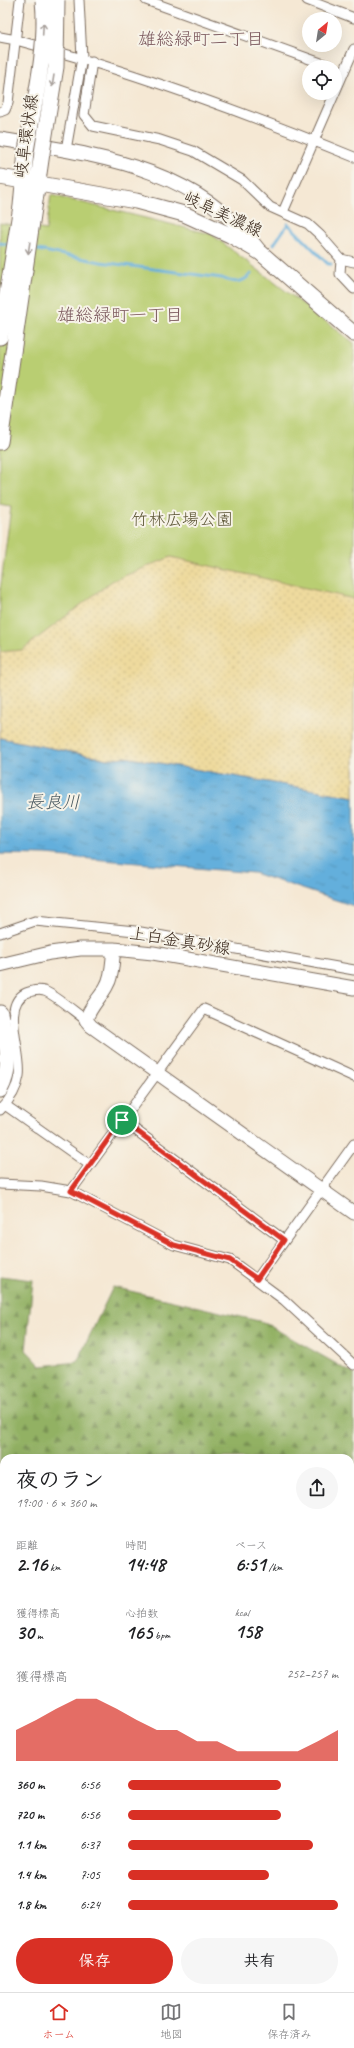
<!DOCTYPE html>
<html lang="ja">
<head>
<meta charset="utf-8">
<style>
	:root { --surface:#fff; --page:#f6f6f6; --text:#202124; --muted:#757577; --line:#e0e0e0; --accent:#d93025 }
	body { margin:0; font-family:Caveat,"Klee One",sans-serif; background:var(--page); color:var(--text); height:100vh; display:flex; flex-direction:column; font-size:15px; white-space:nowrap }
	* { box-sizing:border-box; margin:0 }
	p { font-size:13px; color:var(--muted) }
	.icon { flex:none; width:22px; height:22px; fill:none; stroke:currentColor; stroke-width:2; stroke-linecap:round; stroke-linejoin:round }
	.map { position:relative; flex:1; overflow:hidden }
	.details { position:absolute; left:0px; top:1454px; width:354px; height:538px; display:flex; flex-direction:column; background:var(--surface); border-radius:12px 12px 0 0; box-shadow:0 4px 16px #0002 }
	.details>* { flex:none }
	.needle { width:26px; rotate:30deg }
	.tools { position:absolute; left:302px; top:12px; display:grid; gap:8px }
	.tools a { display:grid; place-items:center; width:40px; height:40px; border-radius:50%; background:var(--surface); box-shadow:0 4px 16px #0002; font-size:20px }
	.pin { position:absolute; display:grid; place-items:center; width:34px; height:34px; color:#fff; margin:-17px; border:2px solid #fff; border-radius:50%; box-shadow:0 1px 4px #0007 }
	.round { display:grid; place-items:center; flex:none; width:42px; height:42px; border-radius:21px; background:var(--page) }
	.head { display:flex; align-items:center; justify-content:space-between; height:68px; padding:0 16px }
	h1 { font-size:22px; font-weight:700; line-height:30px }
	.figures { display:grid; grid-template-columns:repeat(3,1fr); gap:6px; height:68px; padding:4px 16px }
	.figures div { display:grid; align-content:center }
	.figures b { font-size:20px; font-weight:700 }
	.figures small { font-size:11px; font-weight:400 }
	.figures p { font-size:11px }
	.chart { height:112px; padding:8px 16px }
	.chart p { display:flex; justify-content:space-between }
	.chart svg { width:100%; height:72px; margin-top:4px; fill:var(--accent); opacity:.7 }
	.primary-button { display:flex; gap:8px; margin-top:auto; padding:8px 16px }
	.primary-button a { flex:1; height:46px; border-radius:24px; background:var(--accent); color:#fff; font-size:16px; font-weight:700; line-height:46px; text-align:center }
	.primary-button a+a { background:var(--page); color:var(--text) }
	ul { padding:0 16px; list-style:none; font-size:13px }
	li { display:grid; grid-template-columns:64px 48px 1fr; align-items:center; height:30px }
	li i { height:10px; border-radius:5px; background:var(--accent) }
	.dock { display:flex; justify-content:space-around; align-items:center; height:56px; border-top:1px solid var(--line); background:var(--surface); font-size:11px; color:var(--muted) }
	.dock a { display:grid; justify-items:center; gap:2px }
	.dock .selected { color:var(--accent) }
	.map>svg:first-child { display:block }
	.green { fill:#b9ce72; stroke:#7a7c48 }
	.forest { fill:url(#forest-firs); stroke:#666e41; fill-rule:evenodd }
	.sand { fill:url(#sand-dots); stroke:#94825e }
	.water { fill:url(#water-ripples); stroke:#4f6c7d }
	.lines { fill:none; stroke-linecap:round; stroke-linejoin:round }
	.stream { stroke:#63afdc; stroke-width:3 }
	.street-casing { stroke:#7c6c5e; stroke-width:11 }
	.secondary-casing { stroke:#7c6c5e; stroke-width:15 }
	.primary-casing { stroke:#7c6c5e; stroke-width:17 }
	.street { stroke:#fff; stroke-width:9 }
	.secondary { stroke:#fff; stroke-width:13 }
	.primary { stroke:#fff; stroke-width:15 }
	.primary-bridge-casing { stroke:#7c6c5e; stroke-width:17; stroke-linecap:butt }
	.primary-bridge { stroke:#fff; stroke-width:15 }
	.oneway { stroke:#a79f9a }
	.route-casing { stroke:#fff; stroke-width:8 }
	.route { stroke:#d93025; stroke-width:5 }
	.labels { text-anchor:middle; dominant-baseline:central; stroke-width:4; stroke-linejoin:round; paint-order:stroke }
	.street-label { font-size:17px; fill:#3b2a1e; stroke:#f7f3e8 }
	.park-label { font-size:17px; fill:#5a5333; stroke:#f7f3e8 }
	.neighbourhood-label { font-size:18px; fill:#7a575c; stroke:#f7f3e8 }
	.water-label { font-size:18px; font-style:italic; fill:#495960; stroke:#f7f3e8 }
</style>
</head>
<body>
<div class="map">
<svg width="354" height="1992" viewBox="0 0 354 1992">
	<defs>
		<pattern id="forest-firs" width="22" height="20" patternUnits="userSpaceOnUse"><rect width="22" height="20" fill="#92b164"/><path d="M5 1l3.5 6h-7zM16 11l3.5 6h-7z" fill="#789052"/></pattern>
		<pattern id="sand-dots" width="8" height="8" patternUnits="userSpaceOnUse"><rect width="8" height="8" fill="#eeda9e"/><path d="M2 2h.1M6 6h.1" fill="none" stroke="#cdbb88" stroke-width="1.8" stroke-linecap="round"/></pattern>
		<pattern id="water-ripples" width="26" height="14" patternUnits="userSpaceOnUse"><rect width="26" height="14" fill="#63afdc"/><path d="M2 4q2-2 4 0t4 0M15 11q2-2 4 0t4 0" fill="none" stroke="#538fb2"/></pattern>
	</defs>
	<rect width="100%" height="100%" fill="#f7f3e8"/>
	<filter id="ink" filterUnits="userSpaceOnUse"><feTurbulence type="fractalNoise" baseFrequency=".025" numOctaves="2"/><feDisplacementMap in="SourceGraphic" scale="8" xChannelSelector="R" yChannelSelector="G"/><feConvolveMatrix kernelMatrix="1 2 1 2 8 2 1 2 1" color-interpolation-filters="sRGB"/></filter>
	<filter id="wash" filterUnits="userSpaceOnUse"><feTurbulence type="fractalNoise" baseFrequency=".012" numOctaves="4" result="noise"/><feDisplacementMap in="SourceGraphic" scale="16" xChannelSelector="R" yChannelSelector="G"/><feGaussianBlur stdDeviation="0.9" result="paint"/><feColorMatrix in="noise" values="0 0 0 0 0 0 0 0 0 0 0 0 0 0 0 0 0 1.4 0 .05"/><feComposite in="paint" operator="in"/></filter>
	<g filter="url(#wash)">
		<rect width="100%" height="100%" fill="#f5e8d4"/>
		<!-- green -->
		<path class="green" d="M51,195L211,234L354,343V646L0,715V591L11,507L0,505V223L46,230Z"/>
		<!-- forest -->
		<path class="forest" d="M0,1276L33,1280L26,1350L41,1366L77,1362L113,1287L263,1322L354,1374V1992H0ZM4,1458H350V1988H4Z"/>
		<!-- sand -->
		<path class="sand" d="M171,557L354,599V797L125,757L107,759L0,738V652L22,650L112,581Z"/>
		<!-- water -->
		<path class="water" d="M0,738L107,759L125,757L354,797V906L254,873L46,855L0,854Z"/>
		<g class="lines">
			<!-- stream -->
			<path class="stream" d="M0,243L10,245
				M274,244L288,224L328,264H331
				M33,249L101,262L222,278C233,283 242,284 251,274
				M348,266H354"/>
		</g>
	</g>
	<g filter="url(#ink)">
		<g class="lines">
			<!-- street casing -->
			<g class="street-casing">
				<path id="street" d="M146,0L332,67
					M307,0L354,18
					M0,37L16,40C131,71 244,112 354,157
					M92,61L84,115L93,126L160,140L193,151L242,180L270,207L308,224L320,235L341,259L354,262
					M0,112L5,110L8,103L20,0
					M66,150L82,58L79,0
					M283,212L354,49
					M341,259L340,274L354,289
					M0,933L35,921L135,931L354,970
					M5,1105L90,1165
					M0,1110C9,1101 17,1089 19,1076C23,1053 0,1005 26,993C32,991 38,989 44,991C53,993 77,1014 86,1020
					M122,1120L284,1240
					M0,1184L41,1186L71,1191L174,1245L230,1260L284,1300L354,1365
					M71,1191L204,1009L354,1077
					M257,1279L354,1144"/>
			</g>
			<!-- secondary casing -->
			<g class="secondary-casing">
				<path id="secondary" d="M0,139C99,156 195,166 260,251
					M114,949C112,962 113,976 106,987C100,998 89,1008 86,1020L91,1026L354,1213
					M0,965L50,953L80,949H114L153,953L354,988"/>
			</g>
			<!-- primary casing -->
			<g class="primary-casing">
				<path id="primary" d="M0,177L136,201L184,214L230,235L261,253L354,334
					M0,337L21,206L26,151
					M0,442L42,153
					M0,1013C5,1039 14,1065 0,1090"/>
			</g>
			<!-- street -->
			<use href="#street" class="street"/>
			<!-- secondary -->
			<use href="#secondary" class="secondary"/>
			<!-- primary -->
			<use href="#primary" class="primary"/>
			<!-- primary-bridge casing -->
			<g class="primary-bridge-casing">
				<path id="primary-bridge" d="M26,151C34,103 48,48 43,0
					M42,153L56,67L57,0"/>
			</g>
			<!-- primary-bridge -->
			<use href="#primary-bridge" class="primary-bridge"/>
		</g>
		<!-- one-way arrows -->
		<defs><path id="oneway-shaft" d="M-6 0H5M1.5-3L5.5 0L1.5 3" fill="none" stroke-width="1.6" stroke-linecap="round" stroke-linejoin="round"/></defs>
		<g class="oneway">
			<use href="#oneway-shaft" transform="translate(43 29) rotate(-87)"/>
			<use href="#oneway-shaft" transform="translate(53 81) rotate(99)"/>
			<use href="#oneway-shaft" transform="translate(29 248) rotate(98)"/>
		</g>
	</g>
	<g class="lines" filter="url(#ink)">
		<!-- route casing -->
		<g class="route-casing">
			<path id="route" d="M122,1120L284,1240L257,1279L230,1260L174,1245L71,1191Z"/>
		</g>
		<!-- route -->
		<use href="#route" class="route"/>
	</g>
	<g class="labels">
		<!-- street labels -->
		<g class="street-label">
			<text transform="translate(26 136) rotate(-82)">岐阜環状線</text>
			<text transform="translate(223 214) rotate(25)">岐阜美濃線</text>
			<text transform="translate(180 941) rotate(9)">上白金真砂線</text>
		</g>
		<!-- park labels -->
		<g class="park-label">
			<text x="182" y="519">竹林広場公園</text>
		</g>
		<!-- neighbourhood labels -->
		<g class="neighbourhood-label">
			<text x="201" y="39">雄総緑町二丁目</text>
			<text x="120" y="315">雄総緑町一丁目</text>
		</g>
		<!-- water labels -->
		<g class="water-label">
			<text x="53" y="802">長良川</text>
		</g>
	</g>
</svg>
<div class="tools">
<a><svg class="needle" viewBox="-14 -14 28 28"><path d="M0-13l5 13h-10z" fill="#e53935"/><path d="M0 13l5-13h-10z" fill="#757577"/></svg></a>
<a><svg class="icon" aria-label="locate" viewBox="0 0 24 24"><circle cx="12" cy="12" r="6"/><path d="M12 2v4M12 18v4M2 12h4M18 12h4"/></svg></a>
</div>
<div class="pin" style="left:122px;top:1120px;background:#1e9e55"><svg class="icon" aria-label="arrive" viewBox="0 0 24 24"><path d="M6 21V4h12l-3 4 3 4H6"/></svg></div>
<section class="details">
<div class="head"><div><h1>夜のラン</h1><p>19:00 · 6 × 360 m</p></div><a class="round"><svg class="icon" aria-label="share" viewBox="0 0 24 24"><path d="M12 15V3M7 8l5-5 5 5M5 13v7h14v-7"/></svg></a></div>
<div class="figures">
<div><p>距離</p><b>2.16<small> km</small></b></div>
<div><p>時間</p><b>14:48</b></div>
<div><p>ペース</p><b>6:51<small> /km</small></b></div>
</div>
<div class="figures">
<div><p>獲得標高</p><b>30<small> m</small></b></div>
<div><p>心拍数</p><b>165<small> bpm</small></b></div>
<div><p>kcal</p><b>158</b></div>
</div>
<div class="chart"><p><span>獲得標高</span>252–257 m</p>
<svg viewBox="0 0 160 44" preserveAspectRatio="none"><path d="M0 44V25L10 19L20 12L30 6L40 6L50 12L60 19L70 25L80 25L90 32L100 32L110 38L120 38L130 38L140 38L150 32L160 25V44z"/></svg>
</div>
<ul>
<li><b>360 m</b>6:56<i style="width:73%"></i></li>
<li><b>720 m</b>6:56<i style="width:73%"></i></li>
<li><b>1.1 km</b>6:37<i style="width:88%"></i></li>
<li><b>1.4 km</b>7:05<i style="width:67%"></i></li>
<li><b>1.8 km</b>6:24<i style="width:100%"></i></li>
</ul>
<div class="primary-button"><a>保存</a><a>共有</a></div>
</section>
</div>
<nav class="dock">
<a class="selected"><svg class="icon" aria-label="home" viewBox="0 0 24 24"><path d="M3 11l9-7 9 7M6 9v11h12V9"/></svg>ホーム</a>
<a><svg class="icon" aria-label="map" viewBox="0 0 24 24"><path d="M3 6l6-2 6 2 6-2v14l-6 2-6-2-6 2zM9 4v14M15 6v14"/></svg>地図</a>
<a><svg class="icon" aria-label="saved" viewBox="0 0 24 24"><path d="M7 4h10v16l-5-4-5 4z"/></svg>保存済み</a>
</nav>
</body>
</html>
